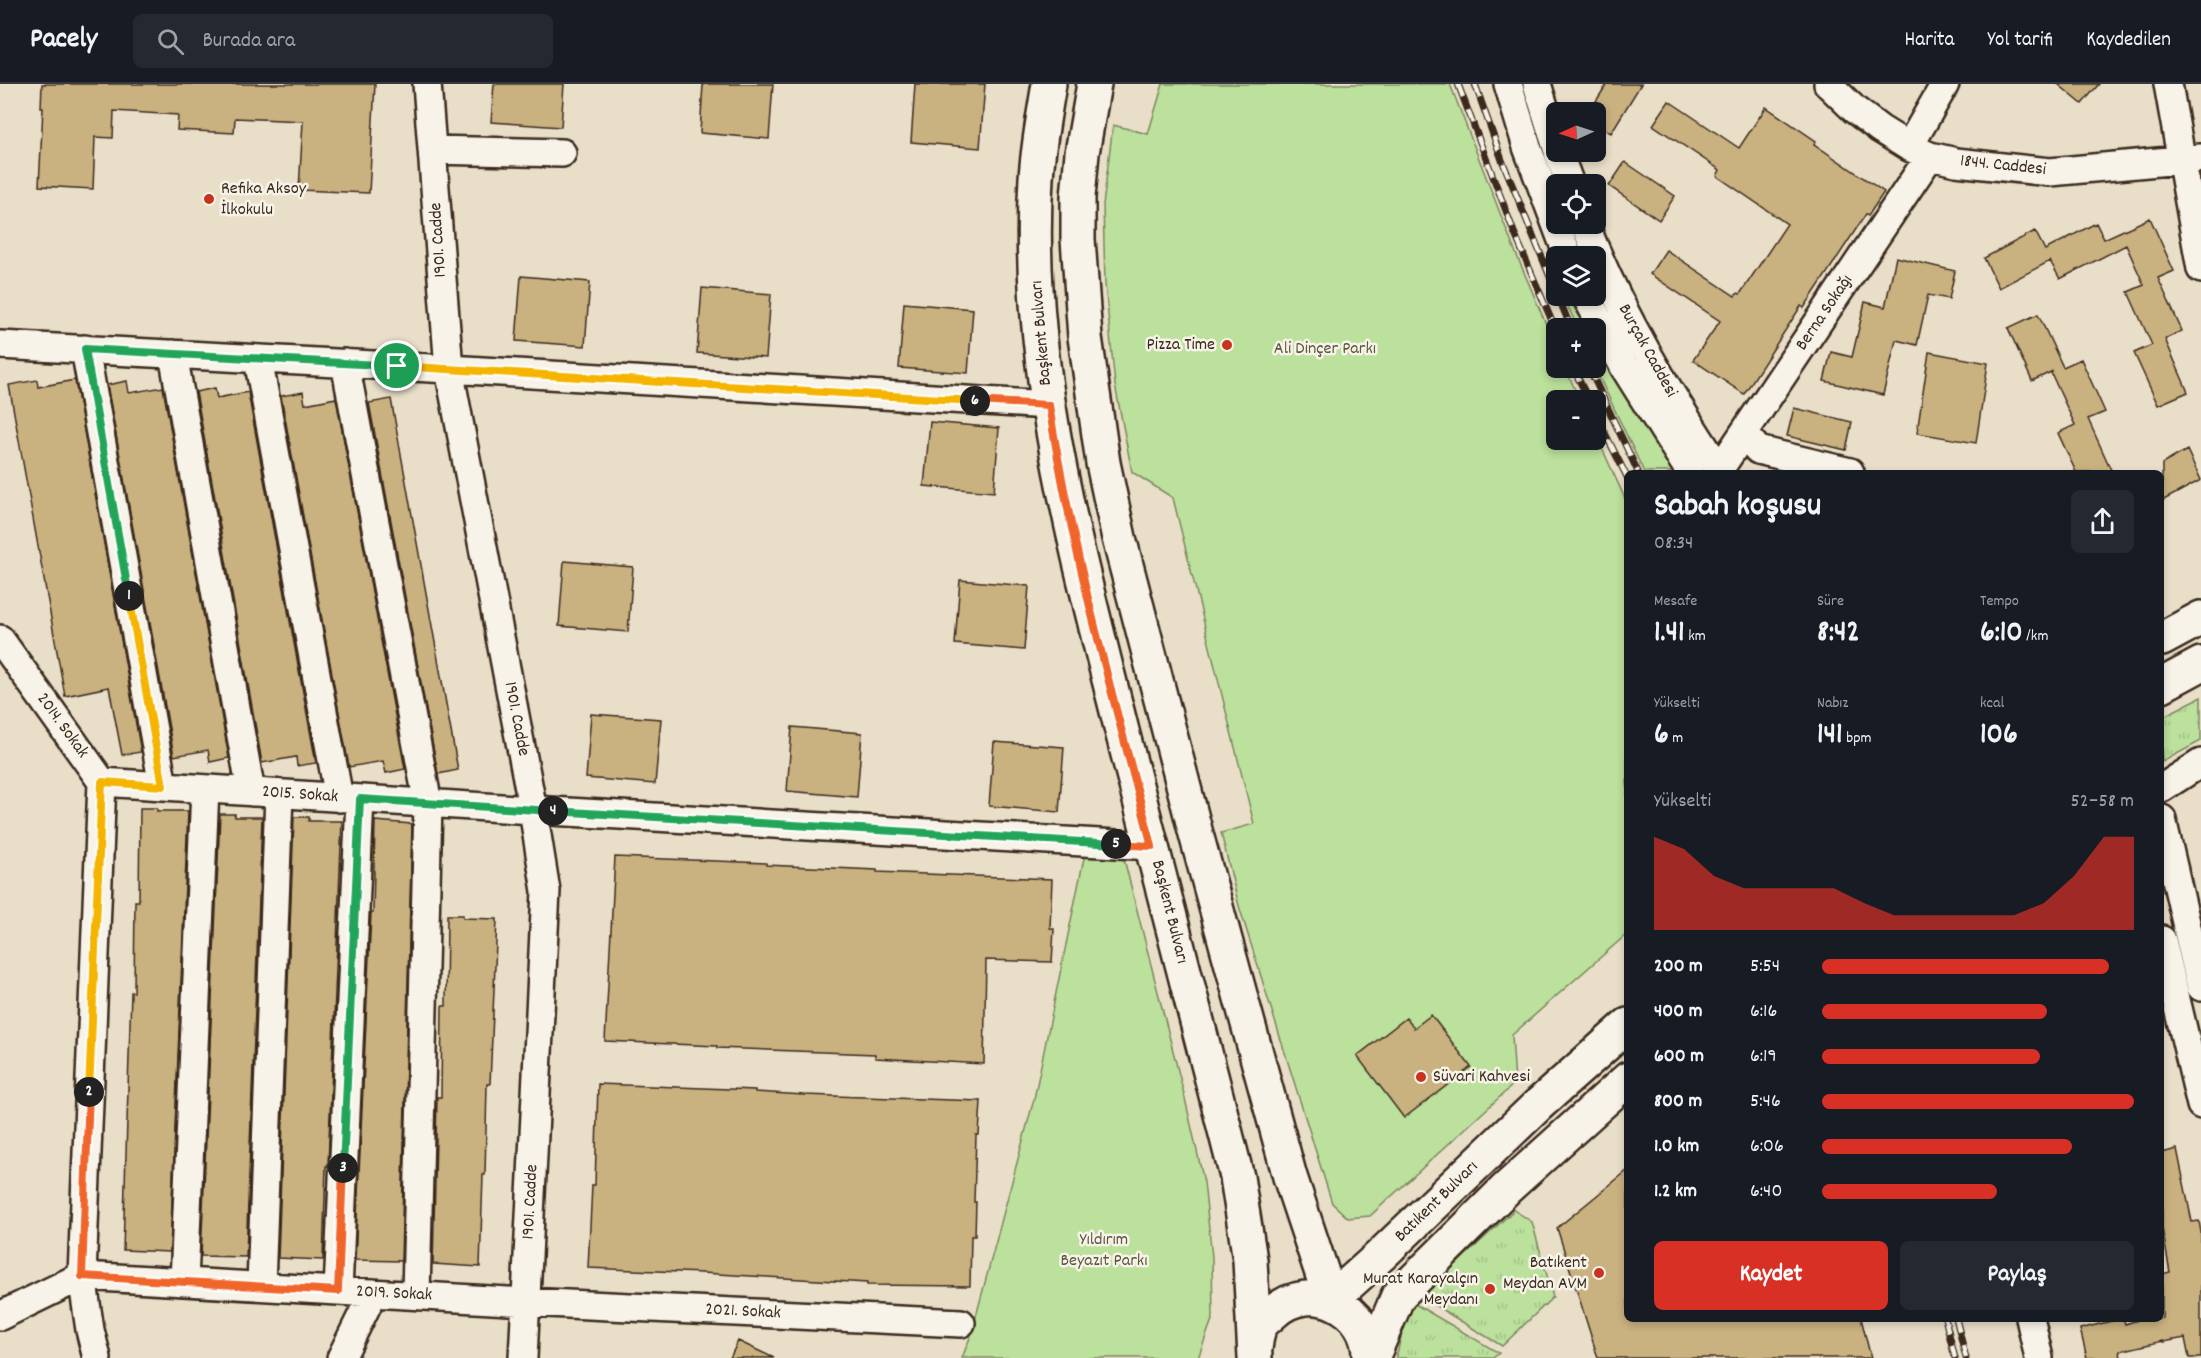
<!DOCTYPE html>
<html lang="tr">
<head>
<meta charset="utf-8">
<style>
	:root { --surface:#171b24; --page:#242831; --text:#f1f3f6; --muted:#9ea1a6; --line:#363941; --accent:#d93025 }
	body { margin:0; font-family:Dekko,sans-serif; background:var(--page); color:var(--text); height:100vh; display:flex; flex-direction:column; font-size:22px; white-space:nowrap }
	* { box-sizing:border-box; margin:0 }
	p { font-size:20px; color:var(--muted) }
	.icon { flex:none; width:33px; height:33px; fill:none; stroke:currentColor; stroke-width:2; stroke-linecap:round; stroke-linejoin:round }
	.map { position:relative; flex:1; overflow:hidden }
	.sheet { position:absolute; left:1624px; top:386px; width:540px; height:852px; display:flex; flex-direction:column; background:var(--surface); border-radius:9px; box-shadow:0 3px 9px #0003 }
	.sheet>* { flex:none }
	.needle { width:39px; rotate:267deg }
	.tools { position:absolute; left:1546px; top:18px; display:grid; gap:12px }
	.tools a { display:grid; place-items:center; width:60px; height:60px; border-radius:9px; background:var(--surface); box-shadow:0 3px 9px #0003; font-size:30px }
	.pin { position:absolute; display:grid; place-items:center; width:51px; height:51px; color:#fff; margin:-26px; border:3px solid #fff; border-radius:50%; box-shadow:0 2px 6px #0007 }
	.km { position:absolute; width:30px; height:30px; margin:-15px; border-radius:50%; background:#222; color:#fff; font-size:16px; line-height:30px; text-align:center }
	.round { display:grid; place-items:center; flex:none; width:63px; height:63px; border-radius:9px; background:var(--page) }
	.headline { display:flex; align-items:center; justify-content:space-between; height:102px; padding:0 30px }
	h1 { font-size:33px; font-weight:700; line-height:45px }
	.stats { display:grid; grid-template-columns:repeat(3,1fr); gap:9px; height:102px; padding:6px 30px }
	.stats div { display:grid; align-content:center }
	.stats b { font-size:30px; font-weight:700 }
	.stats small { font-size:16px; font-weight:400 }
	.stats p { font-size:16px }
	.chart { height:168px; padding:12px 30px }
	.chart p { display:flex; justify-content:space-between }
	.chart svg { width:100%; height:108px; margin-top:6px; fill:var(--accent); opacity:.7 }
	.cta { display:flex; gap:12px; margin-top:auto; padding:12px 30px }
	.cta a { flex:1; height:69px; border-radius:9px; background:var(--accent); color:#fff; font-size:24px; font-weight:700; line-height:69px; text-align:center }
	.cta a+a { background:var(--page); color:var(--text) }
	ul { padding:0 30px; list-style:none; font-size:20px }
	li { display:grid; grid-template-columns:96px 72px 1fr; align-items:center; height:45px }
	li i { height:15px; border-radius:8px; background:var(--accent) }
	header { display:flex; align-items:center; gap:36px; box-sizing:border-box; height:84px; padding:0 30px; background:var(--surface); border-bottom:2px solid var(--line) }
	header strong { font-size:28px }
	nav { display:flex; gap:33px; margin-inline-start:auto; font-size:21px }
	.search { width:420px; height:54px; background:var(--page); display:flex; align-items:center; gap:15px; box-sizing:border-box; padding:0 21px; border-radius:9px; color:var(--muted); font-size:22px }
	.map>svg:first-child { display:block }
	.grass { fill:url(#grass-tufts); stroke:#7b865d; stroke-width:1.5 }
	.park { fill:#bbe19c; stroke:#7b865d; stroke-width:1.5 }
	.building { fill:#c9b180; stroke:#3b2a1e; stroke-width:1.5 }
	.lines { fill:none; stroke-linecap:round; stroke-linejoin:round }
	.minor-casing { stroke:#3b2a1e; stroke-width:32 }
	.major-casing { stroke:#3b2a1e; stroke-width:38 }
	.minor { stroke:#f7f3e8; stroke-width:27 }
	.major { stroke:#f7f3e8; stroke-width:33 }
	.rail-casing { stroke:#3b2a1e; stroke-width:7 }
	.rail { stroke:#f7f3e8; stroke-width:4.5; stroke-dasharray:14; stroke-linecap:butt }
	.split-1-casing { stroke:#fff; stroke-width:12 }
	.split-2-casing { stroke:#fff; stroke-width:12 }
	.split-3-casing { stroke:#fff; stroke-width:12 }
	.split-4-casing { stroke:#fff; stroke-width:12 }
	.split-5-casing { stroke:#fff; stroke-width:12 }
	.split-6-casing { stroke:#fff; stroke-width:12 }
	.split-7-casing { stroke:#fff; stroke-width:12 }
	.split-1 { stroke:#22a559; stroke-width:8 }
	.split-2 { stroke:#f5b400; stroke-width:8 }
	.split-3 { stroke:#f0652b; stroke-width:8 }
	.split-4 { stroke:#22a559; stroke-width:8 }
	.split-5 { stroke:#22a559; stroke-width:8 }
	.split-6 { stroke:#f0652b; stroke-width:8 }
	.split-7 { stroke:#f5b400; stroke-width:8 }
	.poi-dot { fill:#c8321e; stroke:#f7f3e8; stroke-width:2 }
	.labels { text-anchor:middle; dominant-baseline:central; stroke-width:5; stroke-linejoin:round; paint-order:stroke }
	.street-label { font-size:18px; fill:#3b2a1e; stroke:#f7f3e8 }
	.poi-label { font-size:18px; fill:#3b2a1e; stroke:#f7f3e8; text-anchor:end }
	.park-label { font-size:18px; fill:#5b583e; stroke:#f7f3e8 }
</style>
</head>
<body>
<header>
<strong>Pacely</strong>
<div class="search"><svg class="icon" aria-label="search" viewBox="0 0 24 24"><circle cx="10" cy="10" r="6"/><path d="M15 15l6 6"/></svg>Burada ara</div>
<nav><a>Harita</a><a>Yol tarifi</a><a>Kaydedilen</a></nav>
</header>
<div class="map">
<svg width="2201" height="1274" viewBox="0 0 2201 1274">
	<defs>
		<pattern id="grass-tufts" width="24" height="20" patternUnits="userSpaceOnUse" patternTransform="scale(1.5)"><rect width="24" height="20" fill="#bbe19c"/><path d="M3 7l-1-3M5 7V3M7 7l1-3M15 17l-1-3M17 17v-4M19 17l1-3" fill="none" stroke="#a2c186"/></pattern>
	</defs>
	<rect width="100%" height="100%" fill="#e9dfc9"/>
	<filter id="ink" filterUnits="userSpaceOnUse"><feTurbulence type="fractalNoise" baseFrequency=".0167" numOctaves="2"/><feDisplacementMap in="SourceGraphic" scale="12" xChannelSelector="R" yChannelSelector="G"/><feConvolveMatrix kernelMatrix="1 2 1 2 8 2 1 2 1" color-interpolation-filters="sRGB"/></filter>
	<g filter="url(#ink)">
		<!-- grass -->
		<path class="grass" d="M2201,613V657L2162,678V633Z
			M1514,1126L1532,1138L1553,1213L1502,1262L1421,1213Z
			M1415,1220L1499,1269L1493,1274H1396L1407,1228Z"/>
		<!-- park -->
		<path class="park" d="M1163,0H1450L1512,160L1557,266V284H1565L1580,316H1557V356H1596V351L1627,419V850L1512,951L1515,999L1370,1132L1348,1134L1332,1119L1239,822L1221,749L1254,740L1173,414L1132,388L1115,301L1105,200L1103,121L1113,41L1148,50Z
			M1563,212H1567L1587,244H1578Z
			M1596,261L1674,388H1644L1595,284Z
			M1085,769L1124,775L1184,1010L1204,1098L1212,1173L1213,1233L1198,1274H962L971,1251L1034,1015Z"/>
		<!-- building -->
		<path class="building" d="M42,0H375L369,109L299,106L303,37L235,34L234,49L177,46L178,31L114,27L113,54L95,53L93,105L39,102L43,24H41Z
			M494,0H564L561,43L491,38Z
			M703,0H773L769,55L700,49Z
			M915,0H985L980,64L911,58Z
			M1607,0H1641L1611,49L1596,40V28H1589Z
			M2058,0H2099L2082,20Z
			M1669,17L1739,64L1766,23L1816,57L1814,60L1884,108L1868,132L1866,130L1804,224L1801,222L1744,310L1693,276L1720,237L1650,190L1666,166L1735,212L1738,209L1740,210L1787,140L1717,92L1720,86L1653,41Z
			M1625,78L1675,112L1659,136L1609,102Z
			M2150,134L2174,187L2158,194L2182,247L2165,255L2188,308L2158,321L2134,269L2152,261L2128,208L2144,201L2126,161L2060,195L2050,177L1999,204L1984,174L2035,147L2045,166L2096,139L2104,155Z
			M1896,173L1955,187L1949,215L1928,211L1917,261L1896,256L1883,311L1824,297L1831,268L1852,273L1865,218L1885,223Z
			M521,192L590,198L585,262L516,257Z
			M702,204L771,210L766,274L697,269Z
			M904,219L973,225L968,289L899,284Z
			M2038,230L2063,283L2081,275L2105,328L2088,335L2112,388H2076L2058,349L2075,341L2051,289L2053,287L2032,297L2008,244Z
			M1929,268L1988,279L1976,359L1917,349Z
			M37,296L38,303L75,296L141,668L122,671L109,603L65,612L9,301Z
			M127,297L129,309L163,303L229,674L210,678L208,666L174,672L107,301Z
			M215,304L217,314L248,308L316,679L297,682L296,673L262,679L196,308Z
			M303,308L305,320L336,314L405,685L386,689L383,677L349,683L281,312Z
			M391,315L458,686L438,690L369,319Z
			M1794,324L1852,338L1846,366L1787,352Z
			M930,338L999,344L994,408L924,402Z
			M2187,366L2201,396L2162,417V380Z
			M564,477L633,483L628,548L559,542Z
			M960,496L1029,502L1024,566L955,560Z
			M591,630L661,635L655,700L586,694Z
			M792,643L862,649L857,713L787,707Z
			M994,658L1064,663L1059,728L989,722Z
			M140,724H157V727H188L170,1168L123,1166L131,908H134L135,817H139Z
			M220,730H235V733H262L246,1173L201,1172Z
			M294,733H309V737H342L328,1082H326L323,1176L278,1174Z
			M375,737L412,740L401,1177L355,1176L371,829H373Z
			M615,773L766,779V781L877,786V788L1052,795L1050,844L1054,845L1052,878L986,876L984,980L875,974V970L717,964V962L605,957Z
			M447,831H463V834L497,835L490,1000H487L485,1091H483L480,1183L433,1180L437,1013H441L442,922H446Z
			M1431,931L1471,983L1404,1034L1357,972L1406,934L1414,944Z
			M598,1000L755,1006V1008L804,1011L981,1017L979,1051H976L974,1118H976L975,1152H971L970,1202L867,1201V1199L702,1189L588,1184L592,1101H595Z
			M2177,1065L2192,1138L2199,1137L2201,1148V1274H2189L2185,1254L2163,1258V1257L2120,1267L2121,1274H2087L2080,1245L2123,1234L2125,1240L2144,1234H2162V1190L2170,1188L2162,1144V1069Z
			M1628,1086V1234H1861L1871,1274H1598L1557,1144Z
			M738,1257L774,1274H730Z"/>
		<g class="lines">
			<!-- minor casing -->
			<g class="minor-casing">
				<path id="minor" d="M427,0L449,285L533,726L546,807L523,1274
					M1508,0L1527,63L1568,172
					M1537,0L1557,64
					M1828,0L1855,26L1880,45L1909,63L1930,72L1956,78L2050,88L2201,74
					M2168,0L2201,185
					M1909,63L1945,0
					M432,66L562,69
					M1558,68L1570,100
					M1585,140C1619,228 1669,309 1721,388
					M1586,212L1624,283L1690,388
					M0,261L449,285L1049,321
					M85,265L163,702
					M173,270L251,708
					M258,275L339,714
					M345,279L428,720L416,1211
					M1744,349L1758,366L1850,388
					M1719,386L1930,72
					M0,555L102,698L82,1192L90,1246L97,1274
					M102,698L533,726L1152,762
					M2162,704L2201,679
					M2162,735L2201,903
					M2162,856L2201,1021
					M184,1198L205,705
					M261,1202L279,710
					M338,1207L360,715
					M0,1232L82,1192L526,1218L961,1239
					M2030,1234L2039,1274
					M341,1274L373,1209"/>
			</g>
			<!-- major casing -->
			<g class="major-casing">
				<path id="major" d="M1049,0C1044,31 1038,62 1036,94C1024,282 1077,466 1122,647C1160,795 1199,944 1237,1093L1250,1176L1255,1274
					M1094,0L1082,69L1078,113V155L1085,253L1103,379L1119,454L1196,750L1290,1093L1331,1216
					M2162,555L2201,534
					M2162,601L2201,580
					M1331,1216L1381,1171L1537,1022L1628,941
					M1255,1265C1256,1258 1257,1248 1260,1242C1263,1237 1269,1233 1273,1229C1311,1194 1371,1224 1369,1274
					M1372,1274L1398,1212L1507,1104L1628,995"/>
			</g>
			<!-- minor -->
			<use href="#minor" class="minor"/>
			<!-- major -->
			<use href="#major" class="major"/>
			<!-- rail casing -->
			<g class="rail-casing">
				<path id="rail" d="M1458,0L1514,148L1557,249
					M1475,0L1502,76L1571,244
					M1573,284L1589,316
					M1589,284L1638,388
					M1596,331L1628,395
					M1945,1234L1955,1274
					M1956,1234L1966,1274"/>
			</g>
			<!-- rail -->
			<use href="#rail" class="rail"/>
		</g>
	</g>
	<g class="lines" filter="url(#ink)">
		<!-- split-1 casing -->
		<g class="split-1-casing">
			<path id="split-1" d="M129,512L85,265L397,282"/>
		</g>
		<!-- split-2 casing -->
		<g class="split-2-casing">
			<path id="split-2" d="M89,1008L102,698L163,702L129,512"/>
		</g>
		<!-- split-3 casing -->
		<g class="split-3-casing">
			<path id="split-3" d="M89,1008L82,1192L338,1207L343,1084"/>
		</g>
		<!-- split-4 casing -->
		<g class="split-4-casing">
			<path id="split-4" d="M343,1084L360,715L553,727"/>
		</g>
		<!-- split-5 casing -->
		<g class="split-5-casing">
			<path id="split-5" d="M553,727L1116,760"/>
		</g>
		<!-- split-6 casing -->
		<g class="split-6-casing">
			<path id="split-6" d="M975,317L1049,321C1072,470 1114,616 1152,762L1116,760"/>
		</g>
		<!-- split-7 casing -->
		<g class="split-7-casing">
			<path id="split-7" d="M397,282L975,317"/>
		</g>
		<!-- split-1 -->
		<use href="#split-1" class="split-1"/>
		<!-- split-2 -->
		<use href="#split-2" class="split-2"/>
		<!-- split-3 -->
		<use href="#split-3" class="split-3"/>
		<!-- split-4 -->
		<use href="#split-4" class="split-4"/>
		<!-- split-5 -->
		<use href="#split-5" class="split-5"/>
		<!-- split-6 -->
		<use href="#split-6" class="split-6"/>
		<!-- split-7 -->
		<use href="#split-7" class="split-7"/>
	</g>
	<!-- markers -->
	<g class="poi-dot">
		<circle cx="209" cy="115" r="6"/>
		<circle cx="1227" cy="261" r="6"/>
		<circle cx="1421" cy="993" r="6"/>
		<circle cx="1599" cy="1189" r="6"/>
		<circle cx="1490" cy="1205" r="6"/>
	</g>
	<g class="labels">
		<!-- street labels -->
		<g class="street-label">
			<text transform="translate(2003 82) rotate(6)">1844. Caddesi</text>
			<text transform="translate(439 156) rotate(-94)">1901. Cadde</text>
			<text transform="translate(1825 229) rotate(-56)">Berna Sokağı</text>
			<text transform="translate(1042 249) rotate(-95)">Başkent Bulvarı</text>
			<text transform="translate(1647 267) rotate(61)">Burçak Caddesi</text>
			<text transform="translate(516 635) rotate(79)">1901. Cadde</text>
			<text transform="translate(62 642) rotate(54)">2014. Sokak</text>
			<text transform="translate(300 711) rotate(4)">2015. Sokak</text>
			<text transform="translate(1169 828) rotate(76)">Başkent Bulvarı</text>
			<text transform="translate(531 1118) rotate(-87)">1901. Cadde</text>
			<text transform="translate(1437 1118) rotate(-44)">Batıkent Bulvarı</text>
			<text transform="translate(394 1210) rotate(3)">2019. Sokak</text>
			<text transform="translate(743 1228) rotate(3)">2021. Sokak</text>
		</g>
		<!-- poi labels -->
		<g class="poi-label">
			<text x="221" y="105" text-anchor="start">Refika Aksoy<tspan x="221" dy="21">İlkokulu</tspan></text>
			<text x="1215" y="261">Pizza Time</text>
			<text x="1433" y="993" text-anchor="start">Süvari Kahvesi</text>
			<text x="1587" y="1179">Batıkent<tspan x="1587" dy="21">Meydan AVM</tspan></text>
			<text x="1478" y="1195">Murat Karayalçın<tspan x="1478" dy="21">Meydanı</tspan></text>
		</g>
		<!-- park labels -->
		<g class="park-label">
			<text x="1325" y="265">Ali Dinçer Parkı</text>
			<text x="1104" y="1156">Yıldırım<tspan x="1104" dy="21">Beyazıt Parkı</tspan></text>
		</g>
	</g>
</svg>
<div class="tools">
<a><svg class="needle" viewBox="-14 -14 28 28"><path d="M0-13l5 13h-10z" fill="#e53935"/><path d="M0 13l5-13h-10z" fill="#9ea1a6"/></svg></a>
<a><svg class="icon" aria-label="locate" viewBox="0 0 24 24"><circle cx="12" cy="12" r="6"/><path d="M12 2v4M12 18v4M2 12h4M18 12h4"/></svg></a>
<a><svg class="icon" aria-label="layers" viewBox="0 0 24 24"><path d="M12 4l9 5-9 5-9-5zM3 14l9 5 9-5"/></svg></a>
<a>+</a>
<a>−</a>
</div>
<div class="pin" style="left:397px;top:282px;background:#1e9e55"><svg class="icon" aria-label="arrive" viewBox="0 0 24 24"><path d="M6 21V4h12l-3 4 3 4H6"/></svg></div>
<b class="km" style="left:129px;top:512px">1</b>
<b class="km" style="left:89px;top:1008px">2</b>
<b class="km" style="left:343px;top:1084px">3</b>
<b class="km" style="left:553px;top:727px">4</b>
<b class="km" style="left:1116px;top:760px">5</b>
<b class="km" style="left:975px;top:317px">6</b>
<section class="sheet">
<div class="headline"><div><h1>Sabah koşusu</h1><p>08:34</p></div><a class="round"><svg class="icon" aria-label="share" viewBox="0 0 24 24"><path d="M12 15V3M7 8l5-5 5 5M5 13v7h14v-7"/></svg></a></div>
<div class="stats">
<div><p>Mesafe</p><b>1.41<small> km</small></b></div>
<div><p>Süre</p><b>8:42</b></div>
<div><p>Tempo</p><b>6:10<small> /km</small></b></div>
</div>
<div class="stats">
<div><p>Yükselti</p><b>6<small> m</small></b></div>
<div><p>Nabız</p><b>141<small> bpm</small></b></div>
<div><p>kcal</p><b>106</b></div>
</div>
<div class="chart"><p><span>Yükselti</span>52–58 m</p>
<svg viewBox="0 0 160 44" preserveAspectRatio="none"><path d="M0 44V6L10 11L20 22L30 27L40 27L50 27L60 27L70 33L80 38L90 38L100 38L110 38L120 38L130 33L140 22L150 6L160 6V44z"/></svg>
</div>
<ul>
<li><b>200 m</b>5:54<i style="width:92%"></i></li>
<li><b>400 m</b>6:16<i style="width:72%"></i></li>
<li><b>600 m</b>6:19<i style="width:70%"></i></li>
<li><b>800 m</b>5:46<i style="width:100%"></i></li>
<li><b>1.0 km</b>6:06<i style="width:80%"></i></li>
<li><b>1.2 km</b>6:40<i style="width:56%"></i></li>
</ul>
<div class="cta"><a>Kaydet</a><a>Paylaş</a></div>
</section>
</div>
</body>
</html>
